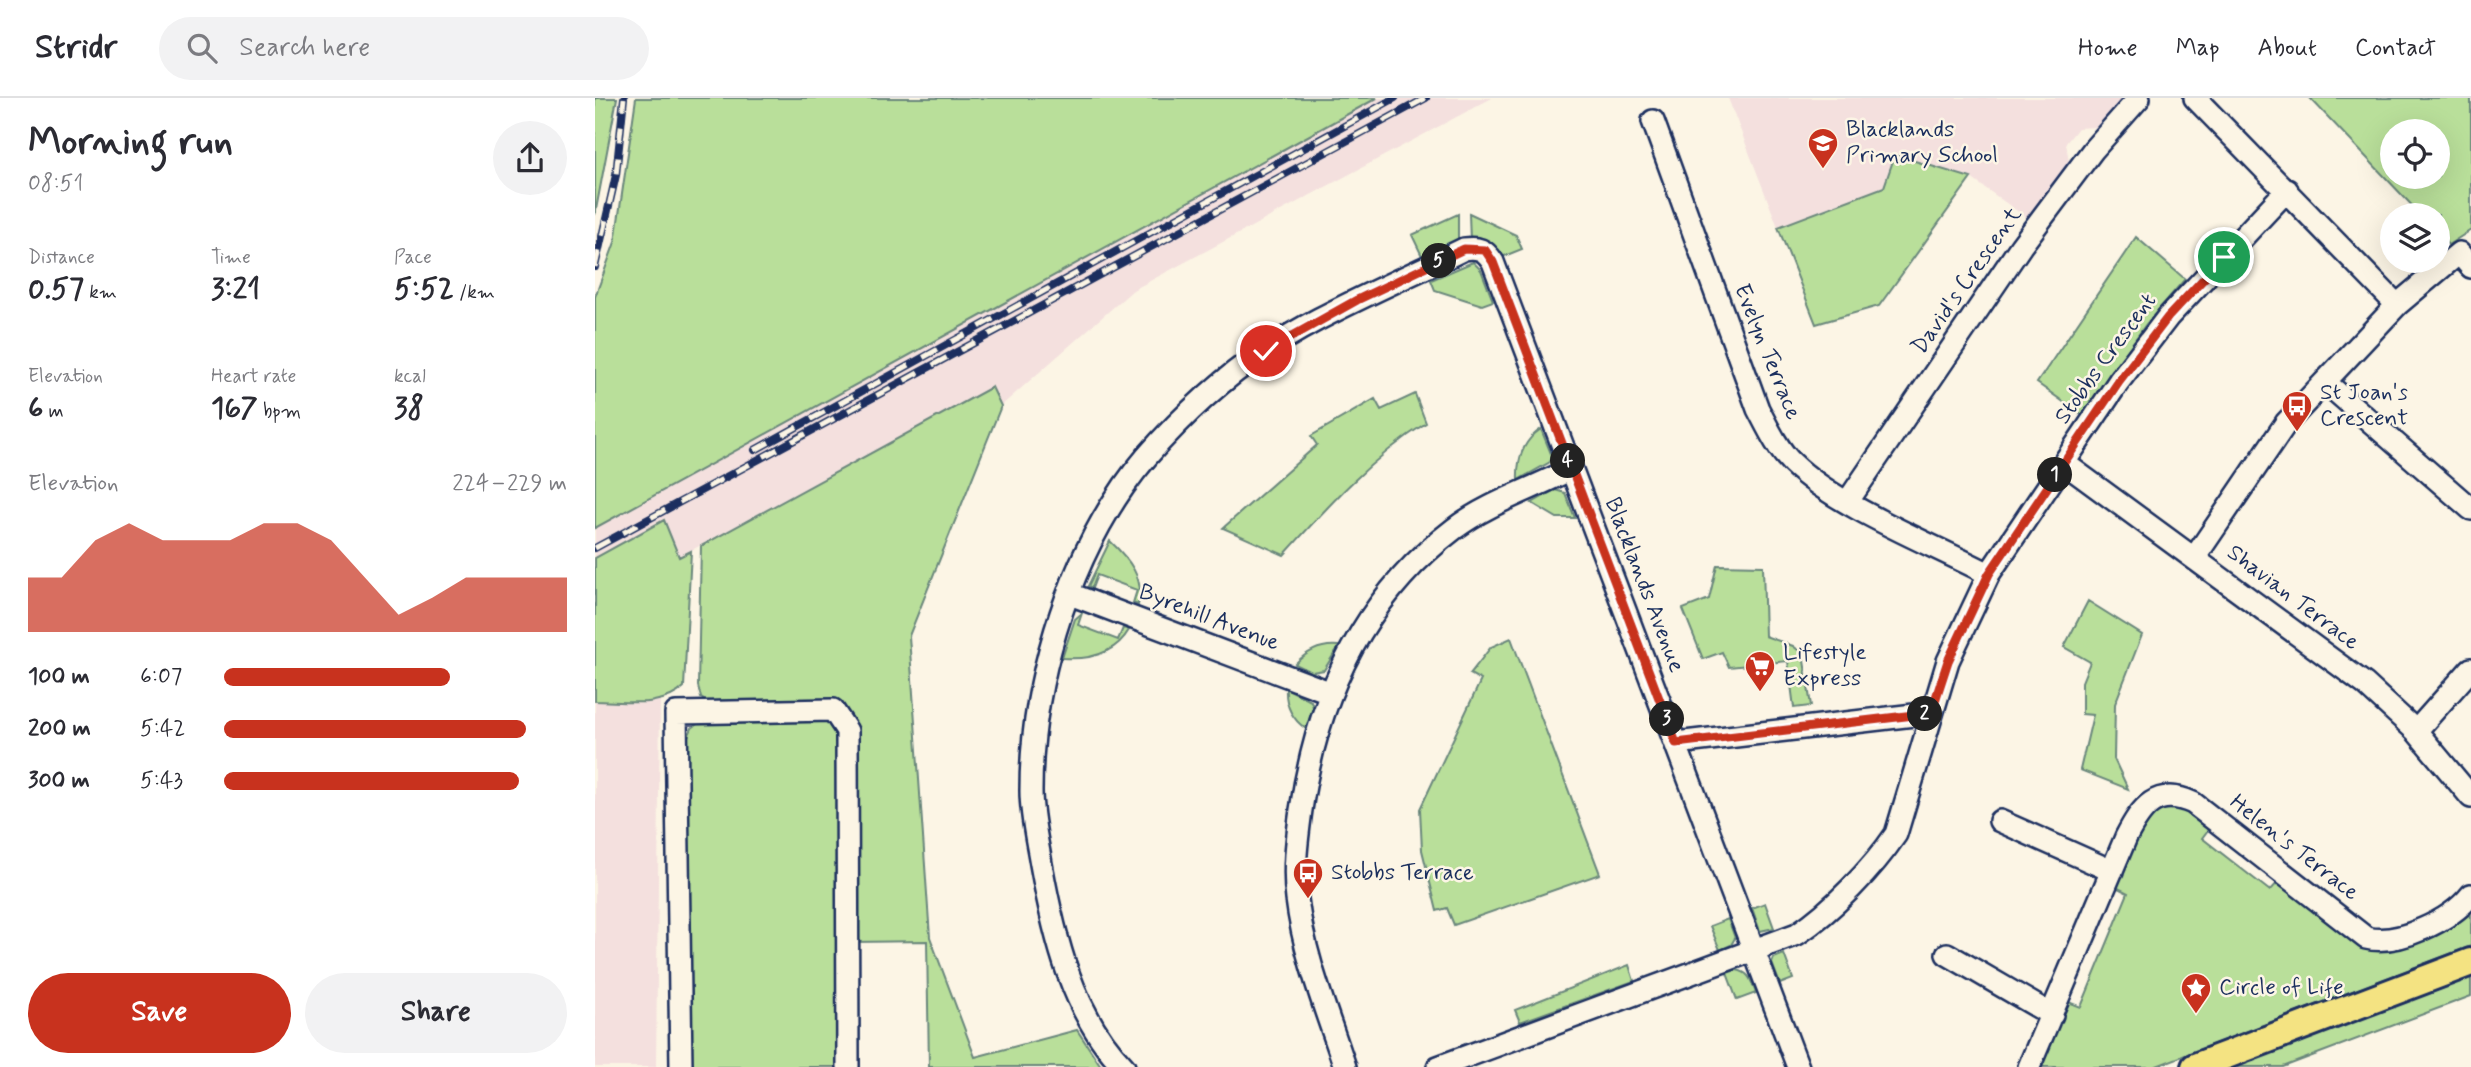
<!DOCTYPE html>
<html lang="en">
<head>
<meta charset="utf-8">
<style>
	:root { --surface:#fff; --page:#f2f2f3; --text:#2b2b33; --muted:#7c7c81; --line:#e1e1e2; --accent:#c8321e }
	body { margin:0; font-family:Mynerve,sans-serif; background:var(--page); color:var(--text); height:100vh; display:flex; flex-direction:column; font-size:26px; white-space:nowrap }
	* { box-sizing:border-box; margin:0 }
	p { font-size:23px; color:var(--muted) }
	.icon { flex:none; width:38px; height:38px; fill:none; stroke:currentColor; stroke-width:2; stroke-linecap:round; stroke-linejoin:round }
	.map { position:relative; flex:1; overflow:hidden }
	.details { display:flex; flex-direction:column; background:var(--surface); width:595px }
	.details>* { flex:none }
	.buttons { position:absolute; left:1785px; top:21px; display:grid; gap:14px }
	.buttons a { display:grid; place-items:center; width:70px; height:70px; border-radius:50%; background:var(--surface); box-shadow:0 7px 28px #0002; font-size:35px }
	.pin { position:absolute; display:grid; place-items:center; width:60px; height:60px; color:#fff; margin:-30px; border:4px solid #fff; border-radius:50%; box-shadow:0 2px 7px #0007 }
	.km { position:absolute; width:35px; height:35px; margin:-18px; border-radius:50%; background:#222; color:#fff; font-size:19px; line-height:35px; text-align:center }
	.round { display:grid; place-items:center; flex:none; width:74px; height:74px; border-radius:37px; background:var(--page) }
	.head { display:flex; align-items:center; justify-content:space-between; height:119px; padding:0 28px }
	h1 { font-size:38px; font-weight:800; line-height:52px }
	.metrics { display:grid; grid-template-columns:repeat(3,1fr); gap:10px; height:119px; padding:7px 28px }
	.metrics div { display:grid; align-content:center }
	.metrics b { font-size:30px; font-weight:800 }
	.metrics small { font-size:19px; font-weight:400 }
	.metrics p { font-size:19px }
	.chart { height:196px; padding:14px 28px }
	.chart p { display:flex; justify-content:space-between }
	.chart svg { width:100%; height:126px; margin-top:7px; fill:var(--accent); opacity:.7 }
	.cta { display:flex; gap:14px; margin-top:auto; padding:14px 28px }
	.cta a { flex:1; height:80px; border-radius:42px; background:var(--accent); color:#fff; font-size:28px; font-weight:800; line-height:80px; text-align:center }
	.cta a+a { background:var(--page); color:var(--text) }
	ul { padding:0 28px; list-style:none; font-size:23px }
	li { display:grid; grid-template-columns:112px 84px 1fr; align-items:center; height:52px }
	li i { height:18px; border-radius:9px; background:var(--accent) }
	header { display:flex; align-items:center; gap:42px; box-sizing:border-box; height:98px; padding:0 35px; background:var(--surface); border-bottom:2px solid var(--line) }
	header strong { font-size:33px }
	nav { display:flex; gap:38px; margin-inline-start:auto; font-size:24px }
	.search { width:490px; height:63px; background:var(--page); display:flex; align-items:center; gap:18px; box-sizing:border-box; padding:0 24px; border-radius:38px; color:var(--muted); font-size:26px }
	main { display:flex; flex:1; min-height:0 }
	.map>svg:first-child { display:block }
	.built { fill:#f4e0de }
	.green { fill:#b9df9a; stroke:#6a877c; stroke-width:2; fill-rule:evenodd }
	.lines { fill:none; stroke-linecap:round; stroke-linejoin:round }
	.minor-casing { stroke:#1b2f5e; stroke-width:26 }
	.major-casing { stroke:#1b2f5e; stroke-width:32 }
	.minor { stroke:#fcf5e5; stroke-width:21 }
	.major { stroke:#f4e382; stroke-width:26 }
	.rail-casing { stroke:#1b2f5e; stroke-width:8 }
	.rail { stroke:#fcf5e5; stroke-width:5; stroke-dasharray:16; stroke-linecap:butt }
	.route-casing { stroke:#fff; stroke-width:14 }
	.route { stroke:#c8321e; stroke-width:9 }
	.labels { text-anchor:middle; dominant-baseline:central; stroke-width:5; stroke-linejoin:round; paint-order:stroke }
	.poi-label { font-size:23px; fill:#1b2f5e; stroke:#fcf5e5; text-anchor:start }
	.street-label { font-size:23px; fill:#1b2f5e; stroke:#fcf5e5 }
</style>
</head>
<body>
<header>
<strong>Stridr</strong>
<div class="search"><svg class="icon" aria-label="search" viewBox="0 0 24 24"><circle cx="10" cy="10" r="6"/><path d="M15 15l6 6"/></svg>Search here</div>
<nav><a>Home</a><a>Map</a><a>About</a><a>Contact</a></nav>
</header>
<main>
<section class="details">
<div class="head"><div><h1>Morning run</h1><p>08:51</p></div><a class="round"><svg class="icon" aria-label="share" viewBox="0 0 24 24"><path d="M12 15V3M7 8l5-5 5 5M5 13v7h14v-7"/></svg></a></div>
<div class="metrics">
<div><p>Distance</p><b>0.57<small> km</small></b></div>
<div><p>Time</p><b>3:21</b></div>
<div><p>Pace</p><b>5:52<small> /km</small></b></div>
</div>
<div class="metrics">
<div><p>Elevation</p><b>6<small> m</small></b></div>
<div><p>Heart rate</p><b>167<small> bpm</small></b></div>
<div><p>kcal</p><b>38</b></div>
</div>
<div class="chart"><p><span>Elevation</span>224–229 m</p>
<svg viewBox="0 0 160 44" preserveAspectRatio="none"><path d="M0 44V25L10 25L20 12L30 6L40 12L50 12L60 12L70 6L80 6L90 12L100 25L110 38L120 32L130 25L140 25L150 25L160 25V44z"/></svg>
</div>
<ul>
<li><b>100 m</b>6:07<i style="width:66%"></i></li>
<li><b>200 m</b>5:42<i style="width:88%"></i></li>
<li><b>300 m</b>5:43<i style="width:86%"></i></li>
</ul>
<div class="cta"><a>Save</a><a>Share</a></div>
</section>
<div class="map">
<svg width="1876" height="969" viewBox="0 0 1876 969">
	<rect width="100%" height="100%" fill="#fcf5e5"/>
	<filter id="ink" filterUnits="userSpaceOnUse"><feTurbulence type="fractalNoise" baseFrequency=".0143" numOctaves="2"/><feDisplacementMap in="SourceGraphic" scale="14" xChannelSelector="R" yChannelSelector="G"/><feConvolveMatrix kernelMatrix="1 2 1 2 8 2 1 2 1" color-interpolation-filters="sRGB"/></filter>
	<g filter="url(#ink)">
		<!-- built -->
		<path class="built" d="M782,0H897L538,192L406,308L397,289L84,459L69,423L0,460V430Z
			M1133,0H1528L1501,29L1483,30L1471,45L1474,64L1435,122L1376,80L1300,57L1289,89L1183,129Z
			M0,603H65L61,969H0Z"/>
		<!-- green -->
		<path class="green" d="M0,0H22L0,117Z
			M41,0H782L0,430V199L20,144Z
			M1715,0H1876V132L1853,147L1843,134V117H1826ZM1797,33H1843V79H1797Z
			M1300,57L1376,80L1284,208L1221,226L1183,129L1289,89Z
			M874,115L921,137L927,151L907,159L893,144L875,143Z
			M863,116V143L827,158L817,137Z
			M1541,139L1590,181L1551,226L1487,317L1442,285Z
			M878,164L886,172L898,203L887,207L840,192L836,182Z
			M397,289L406,308L314,538L335,839L380,959L482,932L506,968L502,969H334L332,843L259,844L239,606L112,604L106,600L103,588L106,448Z
			M820,296L831,325C775,361 733,408 689,457L628,430L722,347L716,338L780,301L786,312Z
			M946,331L957,358L955,364L923,382C922,361 928,343 946,331Z
			M960,392L970,395L980,420H962L937,405Z
			M69,422L84,459L96,453L89,589C67,611 29,603 0,603V460Z
			M515,443C533,460 551,481 543,507L538,505L542,492L502,477L497,490L493,488Z
			M1122,467L1168,468L1170,538L1198,548L1208,556L1216,608L1199,610L1193,563L1134,569L1127,554L1108,561L1088,511L1114,501Z
			M1493,503L1547,537L1520,606L1519,661L1533,691L1485,672L1498,617L1487,616V584L1495,564L1469,549Z
			M487,515L483,527L523,542L528,530L534,532C520,556 494,562 467,560L480,521Z
			M916,540L1005,776L859,827L852,810L842,813L827,752L825,711L886,582L875,576L896,549Z
			M744,548L729,572L717,574L700,566C712,553 726,546 744,548Z
			M691,590L716,603L718,609L711,631C697,621 690,607 691,590Z
			M232,618L243,635L245,969H97L91,643L97,630L105,624Z
			M1578,710L1595,714L1616,728L1607,740L1675,793L1684,783L1762,846L1777,852L1797,850L1876,808V848L1559,969H1443L1471,903L1486,909L1533,795L1519,788C1531,759 1540,713 1578,710Z
			M1170,805L1179,830L1165,833L1157,810Z
			M1133,821L1140,840L1136,847L1125,852L1115,828Z
			M1189,856L1198,881L1185,886L1177,865L1179,860Z
			M1034,867L1039,883L925,924L920,912Z
			M1141,872C1155,874 1156,883 1161,895L1142,902L1132,875Z
			M1876,876V898L1688,969H1629Z"/>
		<g class="lines">
			<!-- minor casing -->
			<g class="minor-casing">
				<path id="minor" d="M1600,0L1802,207
					M1058,23L1163,311C1173,330 1182,350 1197,365C1242,409 1337,446 1394,476
					M1730,284L1876,411
					M1469,365L1770,586L1821,633L1876,699
					M1253,403L1426,148L1498,52L1544,0
					M1600,459L1691,325L1802,207L1864,155L1876,169
					M475,496L734,594
					M1821,633L1876,571
					M1081,645L1336,615
					M1405,723L1517,773
					M1352,856L1457,917
					M86,969L81,615L238,612L252,633L253,969
					M529,969C477,916 459,838 446,766C442,742 436,717 436,693C436,589 470,473 529,388C556,349 603,303 640,274C709,221 792,189 869,151C883,149 890,151 898,164L1203,969
					M750,969C732,914 709,859 702,801C698,771 702,742 706,712C722,600 767,501 859,431C893,405 938,391 976,371
					M843,969L1202,836C1237,813 1278,770 1301,736L1353,563L1394,476L1524,283L1573,219L1692,92
					M1434,969L1531,739C1546,710 1561,688 1598,705L1771,840C1803,848 1856,822 1876,797"/>
			</g>
			<!-- major casing -->
			<g class="major-casing">
				<path id="major" d="M1600,969L1876,864"/>
			</g>
			<!-- minor -->
			<use href="#minor" class="minor"/>
			<!-- major -->
			<use href="#major" class="major"/>
			<!-- rail casing -->
			<g class="rail-casing">
				<path id="rail" d="M0,169L21,77L29,0
					M160,352L800,0
					M0,450L831,0"/>
			</g>
			<!-- rail -->
			<use href="#rail" class="rail"/>
		</g>
	</g>
	<g class="lines" filter="url(#ink)">
		<!-- route casing -->
		<g class="route-casing">
			<path id="route" d="M671,253L762,202L869,151L890,152L898,164L1081,645L1336,615L1353,563L1394,476L1524,283L1573,219L1629,159"/>
		</g>
		<!-- route -->
		<use href="#route" class="route"/>
	</g>
	<!-- icons -->
	<defs>
		<g id="school-pin" transform="scale(1.575)"><path d="M0 17L-7.5 6A9.5 9.5 0 1 1 7.5 6Z" fill="#c8321e" stroke="#fcf5e5"/><path d="M0-5L7-2L0 1L-7-2ZM-4 1L0 2.5L4 1V4Q0 6-4 4Z" fill="#fff"/></g>
		<g id="bus-pin" transform="scale(1.575)"><path d="M0 17L-7.5 6A9.5 9.5 0 1 1 7.5 6Z" fill="#c8321e" stroke="#fcf5e5"/><path d="M-5-6H5V4H4V6H2V4H-2V6H-4V4H-5ZM-3.5-4V0h7V-4ZM-3.5 1.2v1.5H-2V1.2ZM2 1.2v1.5H3.5V1.2Z" fill="#fff"/></g>
		<g id="supermarket-pin" transform="scale(1.575)"><path d="M0 17L-7.5 6A9.5 9.5 0 1 1 7.5 6Z" fill="#c8321e" stroke="#fcf5e5"/><path d="M-6-5.5h2.5l.6 2H6L4.5 2H-2.5L-4.4-4H-6ZM-1.5 3.2a1.3 1.3 0 1 0 .1 0ZM3 3.2a1.3 1.3 0 1 0 .1 0Z" fill="#fff"/></g>
		<g id="sight-pin" transform="scale(1.575)"><path d="M0 17L-7.5 6A9.5 9.5 0 1 1 7.5 6Z" fill="#c8321e" stroke="#fcf5e5"/><path d="M0-6L1.8-2.2L6-1.7L2.9 1.2L3.7 5.4L0 3.3L-3.7 5.4L-2.9 1.2L-6-1.7L-1.8-2.2Z" fill="#fff"/></g>
	</defs>
	<g fill-rule="evenodd">
		<use href="#school-pin" x="1228" y="45"/>
		<use href="#bus-pin" x="1702" y="308"/>
		<use href="#supermarket-pin" x="1165" y="568"/>
		<use href="#bus-pin" x="713" y="775"/>
		<use href="#sight-pin" x="1601" y="890"/>
	</g>
	<g class="labels">
		<!-- poi labels -->
		<g class="poi-label">
			<text x="1251" y="32">Blacklands<tspan x="1251" dy="26">Primary School</tspan></text>
			<text x="1725" y="295">St Joan's<tspan x="1725" dy="26">Crescent</tspan></text>
			<text x="1188" y="555">Lifestyle<tspan x="1188" dy="26">Express</tspan></text>
			<text x="736" y="775">Stobbs Terrace</text>
			<text x="1624" y="890">Circle of Life</text>
		</g>
		<!-- street labels -->
		<g class="street-label">
			<text transform="translate(1372 183) rotate(-55)">David's Crescent</text>
			<text transform="translate(1172 254) rotate(68)">Evelyn Terrace</text>
			<text transform="translate(1511 261) rotate(-54)">Stobbs Crescent</text>
			<text transform="translate(1049 487) rotate(69)">Blacklands Avenue</text>
			<text transform="translate(1698 500) rotate(37)">Shavian Terrace</text>
			<text transform="translate(614 520) rotate(21)">Byrehill Avenue</text>
			<text transform="translate(1699 750) rotate(38)">Helen's Terrace</text>
		</g>
	</g>
</svg>
<div class="buttons">
<a><svg class="icon" aria-label="locate" viewBox="0 0 24 24"><circle cx="12" cy="12" r="6"/><path d="M12 2v4M12 18v4M2 12h4M18 12h4"/></svg></a>
<a><svg class="icon" aria-label="layers" viewBox="0 0 24 24"><path d="M12 4l9 5-9 5-9-5zM3 14l9 5 9-5"/></svg></a>
</div>
<div class="pin" style="left:1629px;top:159px;background:#1e9e55"><svg class="icon" aria-label="arrive" viewBox="0 0 24 24"><path d="M6 21V4h12l-3 4 3 4H6"/></svg></div>
<div class="pin" style="left:671px;top:253px;background:#d93025"><svg class="icon" aria-label="check" viewBox="0 0 24 24"><path d="M5 12l5 5 9-10"/></svg></div>
<b class="km" style="left:1460px;top:377px">1</b>
<b class="km" style="left:1330px;top:616px">2</b>
<b class="km" style="left:1072px;top:621px">3</b>
<b class="km" style="left:973px;top:363px">4</b>
<b class="km" style="left:844px;top:163px">5</b>
</div>
</main>
</body>
</html>
